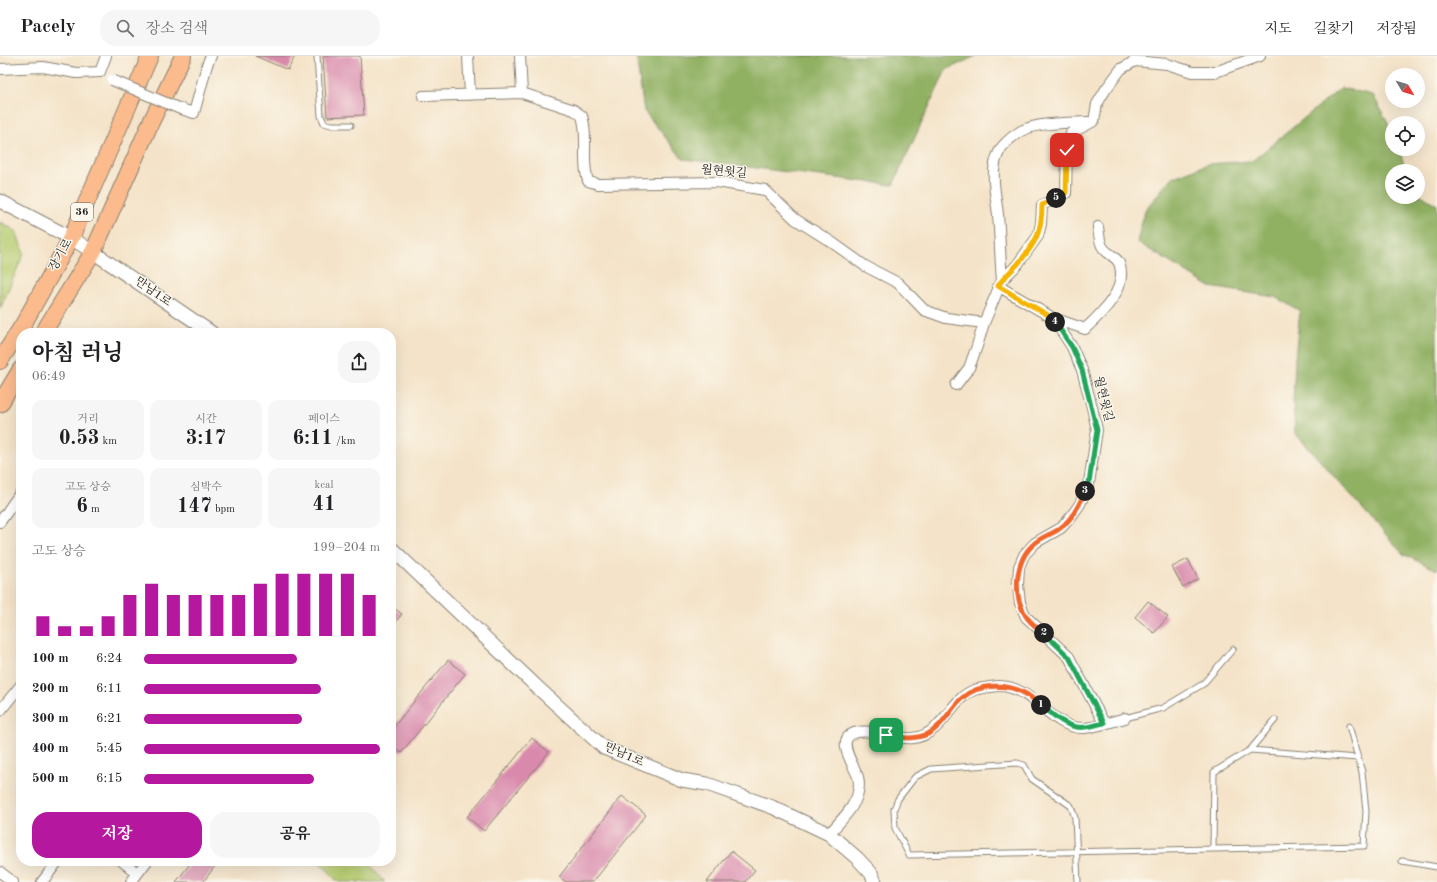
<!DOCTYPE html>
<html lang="ko">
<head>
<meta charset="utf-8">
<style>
	:root { --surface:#fff; --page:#f6f6f6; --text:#202124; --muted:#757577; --line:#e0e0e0; --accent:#b5179e }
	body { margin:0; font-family:"Old Standard TT","Noto Serif KR",serif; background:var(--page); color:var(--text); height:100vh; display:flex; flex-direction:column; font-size:15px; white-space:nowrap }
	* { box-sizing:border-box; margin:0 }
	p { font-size:13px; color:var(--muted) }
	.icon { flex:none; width:22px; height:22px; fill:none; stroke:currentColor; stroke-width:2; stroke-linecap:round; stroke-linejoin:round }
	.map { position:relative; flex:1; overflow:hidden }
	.side { position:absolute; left:16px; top:272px; width:380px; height:538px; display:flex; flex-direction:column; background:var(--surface); border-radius:16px; box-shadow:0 4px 16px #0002 }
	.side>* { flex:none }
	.needle { width:26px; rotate:128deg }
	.fabs { position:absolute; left:1385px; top:12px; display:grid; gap:8px }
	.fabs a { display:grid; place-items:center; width:40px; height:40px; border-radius:50%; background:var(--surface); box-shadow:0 4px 16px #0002; font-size:20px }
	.pin { position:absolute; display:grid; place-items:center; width:34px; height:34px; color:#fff; margin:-17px; border-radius:8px; box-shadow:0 2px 6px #0006 }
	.km { position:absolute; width:20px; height:20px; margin:-10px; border-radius:50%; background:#222; color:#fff; font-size:11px; line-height:20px; text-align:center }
	.round { display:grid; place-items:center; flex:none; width:42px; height:42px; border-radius:16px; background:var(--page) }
	.summary { display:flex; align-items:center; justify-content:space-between; height:68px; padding:0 16px }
	h1 { font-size:22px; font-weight:700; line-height:30px }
	.figures { display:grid; grid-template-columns:repeat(3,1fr); gap:6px; height:68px; padding:4px 16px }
	.figures div { display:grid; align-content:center; border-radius:10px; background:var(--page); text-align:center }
	.figures b { font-size:20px; font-weight:700 }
	.figures small { font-size:11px; font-weight:400 }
	.figures p { font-size:11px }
	.chart { height:112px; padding:8px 16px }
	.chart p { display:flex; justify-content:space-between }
	.chart svg { width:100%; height:72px; margin-top:4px; stroke:var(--accent); stroke-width:6 }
	.button { display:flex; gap:8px; margin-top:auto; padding:8px 16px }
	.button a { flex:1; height:46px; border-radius:16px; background:var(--accent); color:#fff; font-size:16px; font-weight:700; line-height:46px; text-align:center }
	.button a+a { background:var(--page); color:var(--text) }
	ul { padding:0 16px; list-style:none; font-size:13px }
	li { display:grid; grid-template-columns:64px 48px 1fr; align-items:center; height:30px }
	li i { height:10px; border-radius:5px; background:var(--accent) }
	header { display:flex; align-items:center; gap:24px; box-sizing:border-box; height:56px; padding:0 20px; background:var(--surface); border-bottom:1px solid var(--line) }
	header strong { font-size:19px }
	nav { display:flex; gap:22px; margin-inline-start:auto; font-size:14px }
	.search { width:280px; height:36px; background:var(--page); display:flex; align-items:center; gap:10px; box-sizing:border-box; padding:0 14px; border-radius:16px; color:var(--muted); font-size:15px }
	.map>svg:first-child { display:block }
	.green { fill:#b6cc70; stroke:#697446 }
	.forest { fill:#90b062; stroke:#56663f }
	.building { fill:#d989ac }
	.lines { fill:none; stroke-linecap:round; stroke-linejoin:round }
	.service-casing { stroke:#888072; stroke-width:7 }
	.minor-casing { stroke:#888072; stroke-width:12 }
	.tertiary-casing { stroke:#888072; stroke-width:15 }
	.primary-casing { stroke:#888072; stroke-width:18 }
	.service { stroke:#fff; stroke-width:5 }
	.minor { stroke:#fff; stroke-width:10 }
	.tertiary { stroke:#fff; stroke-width:13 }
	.primary { stroke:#fbbb8d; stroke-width:16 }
	.minor-bridge-casing { stroke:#888072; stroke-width:12; stroke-linecap:butt }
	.minor-bridge { stroke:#fff; stroke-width:10 }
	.split-1-casing { stroke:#fff; stroke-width:8 }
	.split-2-casing { stroke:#fff; stroke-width:8 }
	.split-3-casing { stroke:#fff; stroke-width:8 }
	.split-4-casing { stroke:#fff; stroke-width:8 }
	.split-5-casing { stroke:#fff; stroke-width:8 }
	.split-6-casing { stroke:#fff; stroke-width:8 }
	.split-1 { stroke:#f0652b; stroke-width:5 }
	.split-2 { stroke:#22a559; stroke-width:5 }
	.split-3 { stroke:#f0652b; stroke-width:5 }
	.split-4 { stroke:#22a559; stroke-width:5 }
	.split-5 { stroke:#f5b400; stroke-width:5 }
	.split-6 { stroke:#f5b400; stroke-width:5 }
	.labels { text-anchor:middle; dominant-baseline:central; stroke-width:3; stroke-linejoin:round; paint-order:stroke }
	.shield { fill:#fbf7ec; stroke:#5f5e5a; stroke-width:1 }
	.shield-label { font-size:11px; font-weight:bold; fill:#1c1c1c }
	.street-label { font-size:12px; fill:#1c1c1c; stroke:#fbf7ec }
</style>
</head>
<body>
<header>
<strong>Pacely</strong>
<div class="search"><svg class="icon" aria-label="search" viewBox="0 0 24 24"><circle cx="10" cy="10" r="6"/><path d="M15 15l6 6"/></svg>장소 검색</div>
<nav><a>지도</a><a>길찾기</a><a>저장됨</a></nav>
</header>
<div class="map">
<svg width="1437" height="826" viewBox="0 0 1437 826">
	<rect width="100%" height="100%" fill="#fbf7ec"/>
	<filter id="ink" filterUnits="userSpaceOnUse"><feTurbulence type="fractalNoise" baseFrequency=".025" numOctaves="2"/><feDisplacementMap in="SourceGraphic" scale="8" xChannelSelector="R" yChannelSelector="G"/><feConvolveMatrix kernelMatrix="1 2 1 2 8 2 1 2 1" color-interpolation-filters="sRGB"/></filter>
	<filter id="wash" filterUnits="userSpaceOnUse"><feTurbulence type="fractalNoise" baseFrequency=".012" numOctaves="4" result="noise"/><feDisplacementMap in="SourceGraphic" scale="16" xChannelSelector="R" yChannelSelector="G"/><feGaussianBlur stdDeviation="0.9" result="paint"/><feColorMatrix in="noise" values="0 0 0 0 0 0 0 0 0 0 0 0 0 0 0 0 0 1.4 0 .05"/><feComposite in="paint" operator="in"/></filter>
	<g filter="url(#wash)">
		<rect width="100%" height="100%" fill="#f4e3c8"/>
		<!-- green -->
		<path class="green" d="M0,166L16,175L24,197L0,253Z
			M317,805H367L385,826H338L326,812Z"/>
		<!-- forest -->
		<path class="forest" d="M636,0H976L946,14L893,129L683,103L644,55Z
			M1341,32L1373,39L1392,75V93H1399L1406,115H1392V141H1418V137L1437,149V514L1403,498L1295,377L1293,347L1295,302L1300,255L1275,241L1210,231L1137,186L1145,154L1171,122L1208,108L1252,105Z"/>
		<g id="blocks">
			<!-- building -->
			<path class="building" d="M255,0H295L288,14Z
				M323,0H360L364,59L327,61Z
				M1188,503L1198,523L1183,531L1172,511Z
				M1148,545L1168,561L1154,577L1135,561Z
				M391,550L402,558L391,572Z
				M448,604L465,618L401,697L391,689V674Z
				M532,682L549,696L484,775L467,761Z
				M622,740L646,759L593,826H566L559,821Z
				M731,795L755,814L745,826H707Z
				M192,805H219L203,826H176Z"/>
		</g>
	</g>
	<g filter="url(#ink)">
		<use href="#blocks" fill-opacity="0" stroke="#888072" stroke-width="1"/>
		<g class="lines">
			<!-- service casing -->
			<g class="service-casing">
				<path id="service" d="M317,0L321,60L324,67L331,69H351
					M1125,662L1163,652L1203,628L1233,593
					M1250,694L1358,702
					M1213,793L1214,716L1250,694L1275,664
					M1402,805L1437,811
					M1078,826L1075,762L1071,750L1032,723L1024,709L1017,707L931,713L915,721L898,743L894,753L895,772L909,799C1061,796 1212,793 1364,790L1366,755L1362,716L1349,670"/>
			</g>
			<!-- minor casing -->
			<g class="minor-casing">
				<path id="minor" d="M468,0L470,39
					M520,0L522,37L574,54L582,60C589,81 581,104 588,125L598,128L717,126L765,134L795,163L833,187L865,210L898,227L924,254L946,262L984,267
					M0,13L43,11L76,17L100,16
					M100,16L106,0
					M423,40L522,37
					M178,52L194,57L207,9L211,0
					M1002,224C1000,202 1000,181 998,159C996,139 989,115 999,96C1003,87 1013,80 1021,75C1038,66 1069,67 1088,66
					M998,230L1053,262L1072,291L1082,314L1092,351L1097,374L1089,427L1080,448L1070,462L1061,472L1035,487L1024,499L1019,511L1018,529L1020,547L1026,561L1069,601L1104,667
					M1053,262L1085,273C1101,258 1129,232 1119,207C1116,200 1105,197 1102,190C1099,184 1099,177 1098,171
					M956,329L969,312L977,290L984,267L1002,224L1017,209L1038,180L1041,168L1042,149L1066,137L1067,94L1071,77L1094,65L1097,48L1106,33L1121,13L1135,5L1167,8L1192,16H1215L1260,0
					M0,466L21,436
					M0,655L21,629
					M829,778C839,766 855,752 858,736C859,732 859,725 858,721C855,711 840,691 848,681C861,667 896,685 913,682C944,678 949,644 974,634C981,632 990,631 998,630C1033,629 1050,672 1083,672C1093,672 1114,665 1125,662
					M122,805L137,817
					M0,816L13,826
					M42,826L58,805
					M131,826L147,805"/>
			</g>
			<!-- tertiary casing -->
			<g class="tertiary-casing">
				<path id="tertiary" d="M0,145L71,182L93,196L212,277
					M391,492L537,631L604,692L682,724L707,728L772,751L829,778L857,802L871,817L875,826"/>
			</g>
			<!-- primary casing -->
			<g class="primary-casing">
				<path id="primary" d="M43,277L93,196L151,66L183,0
					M0,305L24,267L71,182L150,0
					M0,348L21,313"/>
			</g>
			<!-- service -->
			<use href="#service" class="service"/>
			<!-- minor -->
			<use href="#minor" class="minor"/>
			<!-- tertiary -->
			<use href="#tertiary" class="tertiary"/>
			<!-- primary -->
			<use href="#primary" class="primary"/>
			<!-- minor-bridge casing -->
			<g class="minor-bridge-casing">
				<path id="minor-bridge" d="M112,24L178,52"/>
			</g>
			<!-- minor-bridge -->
			<use href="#minor-bridge" class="minor-bridge"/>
		</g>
	</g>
	<g class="lines" filter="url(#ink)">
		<!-- split-1 casing -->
		<g class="split-1-casing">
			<path id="split-1" d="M886,679C900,682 914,684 928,678C943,670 950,653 962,642C979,627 1008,627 1026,638C1031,641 1036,646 1041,649"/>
		</g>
		<!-- split-2 casing -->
		<g class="split-2-casing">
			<path id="split-2" d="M1041,649C1053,659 1069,674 1085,671C1092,671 1098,668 1104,667L1069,601L1044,577"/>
		</g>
		<!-- split-3 casing -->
		<g class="split-3-casing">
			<path id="split-3" d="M1044,577C1038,572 1030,567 1026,560C1012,539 1015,503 1035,487C1042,481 1052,478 1059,473C1072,464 1080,448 1085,435"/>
		</g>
		<!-- split-4 casing -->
		<g class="split-4-casing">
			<path id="split-4" d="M1055,266L1072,291L1082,314L1097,374L1089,427L1085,435"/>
		</g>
		<!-- split-5 casing -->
		<g class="split-5-casing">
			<path id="split-5" d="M1055,266L1053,262L998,230C1003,222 1010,216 1017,209C1035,188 1042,177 1042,149L1056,142"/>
		</g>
		<!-- split-6 casing -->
		<g class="split-6-casing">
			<path id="split-6" d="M1056,142L1066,137L1067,94"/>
		</g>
		<!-- split-1 -->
		<use href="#split-1" class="split-1"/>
		<!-- split-2 -->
		<use href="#split-2" class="split-2"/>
		<!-- split-3 -->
		<use href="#split-3" class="split-3"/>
		<!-- split-4 -->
		<use href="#split-4" class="split-4"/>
		<!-- split-5 -->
		<use href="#split-5" class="split-5"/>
		<!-- split-6 -->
		<use href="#split-6" class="split-6"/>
	</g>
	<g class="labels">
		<!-- shield labels -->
		<rect class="shield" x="71" y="147" width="22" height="18" rx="3"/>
		<g class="shield-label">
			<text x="82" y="156">36</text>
		</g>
		<!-- street labels -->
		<g class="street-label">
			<text transform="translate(724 116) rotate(5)">월현윗길</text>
			<text transform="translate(61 199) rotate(-61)">장기로</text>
			<text transform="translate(153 236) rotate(35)">만남1로</text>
			<text transform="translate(1103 343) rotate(76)">월현윗길</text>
			<text transform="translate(624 699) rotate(24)">만남1로</text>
		</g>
	</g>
</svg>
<div class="fabs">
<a><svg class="needle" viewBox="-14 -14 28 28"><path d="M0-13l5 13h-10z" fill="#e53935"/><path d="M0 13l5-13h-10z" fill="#757577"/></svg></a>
<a><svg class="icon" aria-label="locate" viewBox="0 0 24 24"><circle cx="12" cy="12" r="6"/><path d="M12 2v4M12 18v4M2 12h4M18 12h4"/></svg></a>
<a><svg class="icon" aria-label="layers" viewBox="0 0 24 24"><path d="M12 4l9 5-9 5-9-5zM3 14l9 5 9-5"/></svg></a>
</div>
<div class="pin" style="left:886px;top:679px;background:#1e9e55"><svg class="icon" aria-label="arrive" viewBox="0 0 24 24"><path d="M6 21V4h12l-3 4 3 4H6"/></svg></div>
<div class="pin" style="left:1067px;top:94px;background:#d93025"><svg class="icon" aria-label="check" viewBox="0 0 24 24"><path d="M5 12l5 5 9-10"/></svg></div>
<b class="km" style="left:1041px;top:649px">1</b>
<b class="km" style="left:1044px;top:577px">2</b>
<b class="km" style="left:1085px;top:435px">3</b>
<b class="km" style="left:1055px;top:266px">4</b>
<b class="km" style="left:1056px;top:142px">5</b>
<section class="side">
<div class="summary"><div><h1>아침 러닝</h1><p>06:49</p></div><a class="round"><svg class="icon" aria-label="share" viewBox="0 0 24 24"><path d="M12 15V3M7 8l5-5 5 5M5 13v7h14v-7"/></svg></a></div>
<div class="figures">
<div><p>거리</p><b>0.53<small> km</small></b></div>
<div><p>시간</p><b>3:17</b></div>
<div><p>페이스</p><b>6:11<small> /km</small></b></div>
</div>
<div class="figures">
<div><p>고도 상승</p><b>6<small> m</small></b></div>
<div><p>심박수</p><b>147<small> bpm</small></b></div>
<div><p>kcal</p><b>41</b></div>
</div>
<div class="chart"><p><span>고도 상승</span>199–204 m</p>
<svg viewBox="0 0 160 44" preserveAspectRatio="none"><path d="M5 44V32M15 44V38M25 44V38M35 44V32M45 44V19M55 44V12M65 44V19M75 44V19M85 44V19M95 44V19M105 44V12M115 44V6M125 44V6M135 44V6M145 44V6M155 44V19"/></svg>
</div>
<ul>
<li><b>100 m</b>6:24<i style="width:65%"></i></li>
<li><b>200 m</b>6:11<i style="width:75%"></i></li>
<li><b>300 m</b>6:21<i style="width:67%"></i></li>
<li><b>400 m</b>5:45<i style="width:100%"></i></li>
<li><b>500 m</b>6:15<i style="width:72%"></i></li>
</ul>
<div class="button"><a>저장</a><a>공유</a></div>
</section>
</div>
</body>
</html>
